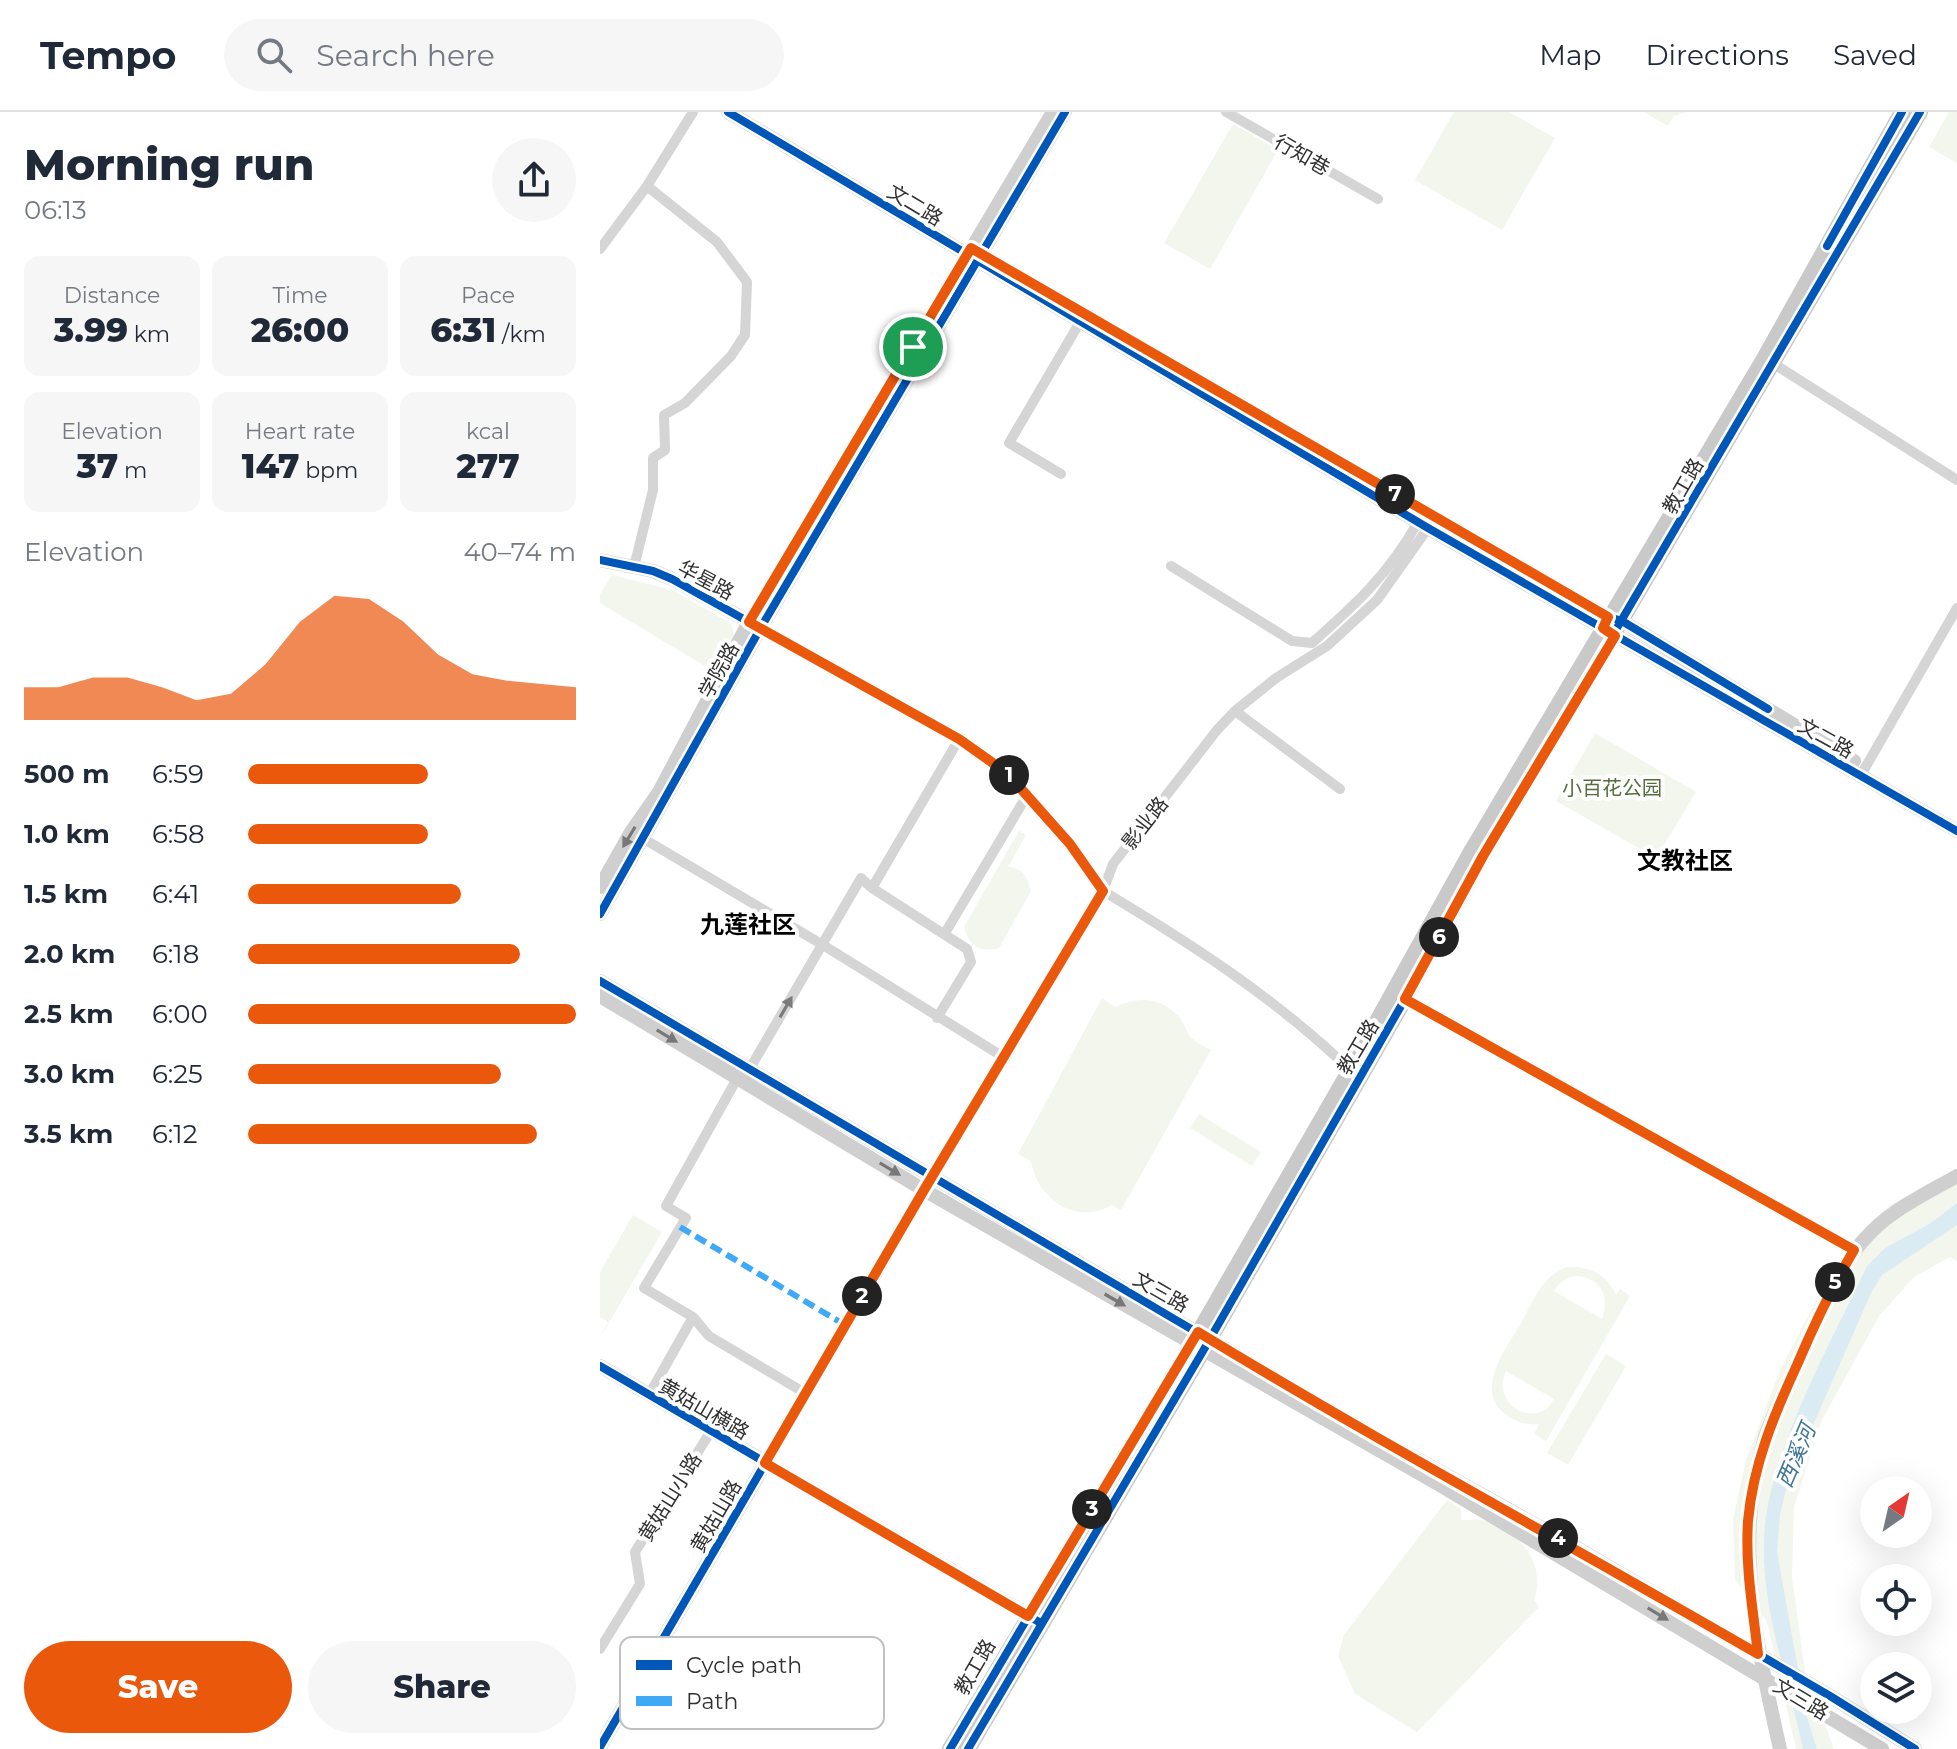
<!DOCTYPE html>
<html lang="en">
<head>
<meta charset="utf-8">
<style>
	:root { --surface:#fff; --page:#f6f6f7; --text:#1f2937; --muted:#747a83; --line:#e0e1e3; --accent:#ea580c }
	body { margin:0; font-family:Montserrat,"Noto Sans SC",sans-serif; background:var(--page); color:var(--text); height:100vh; display:flex; flex-direction:column; font-size:30px; white-space:nowrap }
	* { box-sizing:border-box; margin:0 }
	p { font-size:26px; color:var(--muted) }
	.icon { flex:none; width:44px; height:44px; fill:none; stroke:currentColor; stroke-width:2; stroke-linecap:round; stroke-linejoin:round }
	.map { position:relative; flex:1; overflow:hidden }
	.panel { display:flex; flex-direction:column; background:var(--surface); width:600px }
	.panel>* { flex:none }
	.needle { width:52px; rotate:34deg }
	.fabs { position:absolute; left:1260px; top:1364px; display:grid; gap:16px }
	.fabs a { display:grid; place-items:center; width:72px; height:72px; border-radius:50%; background:var(--surface); box-shadow:0 8px 32px #0002; font-size:40px }
	.pin { position:absolute; display:grid; place-items:center; width:68px; height:68px; color:#fff; margin:-34px; border:4px solid #fff; border-radius:50%; box-shadow:0 2px 8px #0007 }
	.km { position:absolute; width:40px; height:40px; margin:-20px; border-radius:50%; background:#222; color:#fff; font-size:22px; line-height:40px; text-align:center }
	.round { display:grid; place-items:center; flex:none; width:84px; height:84px; border-radius:42px; background:var(--page) }
	.summary { display:flex; align-items:center; justify-content:space-between; height:136px; padding:0 24px }
	h1 { font-size:44px; font-weight:800; line-height:60px }
	.figures { display:grid; grid-template-columns:repeat(3,1fr); gap:12px; height:136px; padding:8px 24px }
	.figures div { display:grid; align-content:center; border-radius:16px; background:var(--page); text-align:center }
	.figures b { font-size:34px; font-weight:800 }
	.figures small { font-size:22px; font-weight:400 }
	.figures p { font-size:22px }
	.chart { height:224px; padding:16px 24px }
	.chart p { display:flex; justify-content:space-between }
	.chart svg { width:100%; height:144px; margin-top:8px; fill:var(--accent); opacity:.7 }
	.cta { display:flex; gap:16px; margin-top:auto; padding:16px 24px }
	.cta a { flex:1; height:92px; border-radius:48px; background:var(--accent); color:#fff; font-size:32px; font-weight:800; line-height:92px; text-align:center }
	.cta a+a { background:var(--page); color:var(--text) }
	ul { padding:0 24px; list-style:none; font-size:26px }
	li { display:grid; grid-template-columns:128px 96px 1fr; align-items:center; height:60px }
	li i { height:20px; border-radius:10px; background:var(--accent) }
	header { display:flex; align-items:center; gap:48px; box-sizing:border-box; height:112px; padding:0 40px; background:var(--surface); border-bottom:2px solid var(--line) }
	header strong { font-size:38px }
	nav { display:flex; gap:44px; margin-inline-start:auto; font-size:28px }
	.search { width:560px; height:72px; background:var(--page); display:flex; align-items:center; gap:20px; box-sizing:border-box; padding:0 28px; border-radius:44px; color:var(--muted); font-size:30px }
	main { display:flex; flex:1; min-height:0 }
	.map>svg:first-child { display:block }
	.green { fill:#f2f6ed; fill-rule:evenodd }
	.water { fill:#dbebf3 }
	.lines { fill:none; stroke-linecap:round; stroke-linejoin:round }
	.street { stroke:#d5d5d5; stroke-width:10 }
	.secondary { stroke:#cfcfcf; stroke-width:14 }
	.primary { stroke:#c9c9c9; stroke-width:16 }
	.quiet { stroke:#3fa9f5; stroke-width:6; stroke-dasharray:12 6; stroke-linecap:butt }
	.cycleway-casing { stroke:#fff; stroke-width:13 }
	.cycleway { stroke:#0057b8; stroke-width:8 }
	.oneway { fill:#787878 }
	.oneway2 { fill:#7b7b7b }
	.route-casing { stroke:#fff; stroke-width:16 }
	.route { stroke:#ea580c; stroke-width:10 }
	.labels { text-anchor:middle; dominant-baseline:central; stroke-width:8; stroke-linejoin:round; paint-order:stroke }
	.street-label { font-size:20px; fill:#313131; stroke:#fff }
	.park-label { font-size:20px; fill:#566e3d; stroke:#fff }
	.water-label { font-size:22px; font-style:italic; fill:#3d7696; stroke:#fff }
	.quarter-label { font-size:24px; font-weight:bold; fill:#000; stroke:#fff }
	.key { fill:#fff; stroke:#c1c1c1; stroke-width:2 }
	.key-label { font-size:22px; fill:#313131 }
</style>
</head>
<body>
<header>
<strong>Tempo</strong>
<div class="search"><svg class="icon" aria-label="search" viewBox="0 0 24 24"><circle cx="10" cy="10" r="6"/><path d="M15 15l6 6"/></svg>Search here</div>
<nav><a>Map</a><a>Directions</a><a>Saved</a></nav>
</header>
<main>
<section class="panel">
<div class="summary"><div><h1>Morning run</h1><p>06:13</p></div><a class="round"><svg class="icon" aria-label="share" viewBox="0 0 24 24"><path d="M12 15V3M7 8l5-5 5 5M5 13v7h14v-7"/></svg></a></div>
<div class="figures">
<div><p>Distance</p><b>3.99<small> km</small></b></div>
<div><p>Time</p><b>26:00</b></div>
<div><p>Pace</p><b>6:31<small> /km</small></b></div>
</div>
<div class="figures">
<div><p>Elevation</p><b>37<small> m</small></b></div>
<div><p>Heart rate</p><b>147<small> bpm</small></b></div>
<div><p>kcal</p><b>277</b></div>
</div>
<div class="chart"><p><span>Elevation</span>40–74 m</p>
<svg viewBox="0 0 160 44" preserveAspectRatio="none"><path d="M0 44V34L10 34L20 31L30 31L40 34L50 38L60 36L70 27L80 14L90 6L100 7L110 14L120 24L130 30L140 32L150 33L160 34V44z"/></svg>
</div>
<ul>
<li><b>500 m</b>6:59<i style="width:55%"></i></li>
<li><b>1.0 km</b>6:58<i style="width:55%"></i></li>
<li><b>1.5 km</b>6:41<i style="width:65%"></i></li>
<li><b>2.0 km</b>6:18<i style="width:83%"></i></li>
<li><b>2.5 km</b>6:00<i style="width:100%"></i></li>
<li><b>3.0 km</b>6:25<i style="width:77%"></i></li>
<li><b>3.5 km</b>6:12<i style="width:88%"></i></li>
</ul>
<div class="cta"><a>Save</a><a>Share</a></div>
</section>
<div class="map">
<svg width="1357" height="1637" viewBox="0 0 1357 1637">
	<rect width="100%" height="100%" fill="#fff"/>
	<!-- green -->
	<path class="green" d="M854,0H909L955,26L902,118L815,68Z
		M1044,0H1087L1074,4L1068,14Z
		M1349,0H1357V51L1329,35Z
		M633,12L678,38L610,157L564,131Z
		M12,463L72,478L130,511C141,529 124,545 115,560L0,491V482Z
		M995,621L1096,680L1056,746L956,689Z
		M419,719L426,723L408,755C423,756 428,766 431,779L399,836C379,841 369,834 364,815Z
		M502,886L515,895C539,884 562,885 580,906C585,913 587,923 594,928C598,932 606,935 611,938L521,1098L512,1093C476,1114 437,1087 431,1049L418,1042Z
		M599,1002L661,1040L652,1054L590,1016Z
		M1357,1059V1149L1350,1145L1314,1165L1279,1204L1221,1310L1194,1395L1192,1465L1205,1559L1234,1637H1196L1167,1510L1135,1467L1133,1407L1146,1348L1180,1258L1222,1178L1256,1125L1290,1093Z
		M33,1103L62,1120L0,1226L8,1210L0,1205V1160Z
		M968,1155C989,1154 1007,1162 1016,1183L1020,1177L1030,1184L946,1329L934,1322L939,1312C925,1313 915,1310 904,1301C874,1278 907,1235 921,1211C933,1190 943,1162 968,1155ZM978,1164C1002,1167 1010,1186 1002,1207L954,1179C960,1170 966,1165 978,1164ZM906,1259L954,1287L947,1297C921,1312 893,1286 906,1259Z
		M1006,1242L1026,1254L968,1353L947,1341Z
		M847,1388L861,1397V1408C869,1408 879,1407 887,1409C920,1421 947,1452 934,1488L939,1495L817,1620L755,1582L738,1544L744,1523Z"/>
	<!-- water -->
	<path class="water" d="M1357,1091V1113L1282,1163L1272,1179L1188,1370L1180,1402L1177,1440L1206,1602L1217,1637H1203C1189,1569 1161,1497 1164,1427C1167,1343 1231,1231 1267,1154L1285,1136L1331,1111Z"/>
	<g class="lines">
		<!-- street -->
		<path class="street" d="M626,0L778,87
			M0,137L47,74L93,0
			M1174,252L1357,368
			M461,362L409,331L480,210
			M571,454L692,529L712,531C757,491 788,463 818,410
			M34,455L53,378V346L65,338L64,303L85,291L131,244L145,223L147,170L117,130L47,74
			M635,599L740,677
			M1261,663L1357,496
			M44,727L223,833L405,946
			M272,776L359,627
			M503,779C590,831 677,887 750,958
			M345,821L423,690L430,685
			M805,887L1254,1138
			M149,958L261,766L272,776L367,837L371,850L337,906
			M139,963L66,1094L86,1106L44,1176L93,1205L109,1224L205,1281
			M332,1065L503,779L513,752L617,618L635,599L676,566L727,534L777,488L828,416
			M49,1283L93,1205
			M0,1537L40,1472L35,1440L111,1319"/>
		<!-- secondary -->
		<path class="secondary" d="M128,0L828,416L1357,719
			M477,197L1008,505L1022,509L1254,649
			M0,448L53,459L72,467L359,627L407,661L470,732L503,779
			M0,775L31,720L59,680L149,510L453,0
			M0,802L160,517L465,0
			M0,869L722,1294L965,1429L1230,1584L1315,1637
			M0,884L324,1078L838,1372L1282,1637
			M0,1254L439,1509
			M0,1635L328,1072
			M1180,1637C1157,1534 1132,1429 1165,1325C1175,1297 1189,1269 1202,1241C1224,1191 1246,1133 1294,1101C1314,1087 1336,1076 1357,1064"/>
		<!-- primary -->
		<path class="primary" d="M350,1637L592,1232L750,958L872,738L1165,245L1302,0
			M368,1637L603,1239L805,887L883,744L1320,0"/>
		<!-- quiet -->
		<path class="quiet" d="M80,1115L245,1213"/>
		<!-- cycleway casing -->
		<g class="cycleway-casing">
			<path id="cycleway" d="M128,0L828,416L1357,719
				M1227,134L1302,0
				M0,448L53,459L72,467L149,510
				M1009,505L1022,509L1168,597
				M0,802L160,517L465,0
				M0,869L722,1294L965,1429L1230,1584L1315,1637
				M0,1254L439,1510
				M0,1635L332,1065
				M350,1637L464,1444
				M368,1637L603,1239L805,887L883,744L1320,0"/>
		</g>
		<!-- cycleway -->
		<use href="#cycleway" class="cycleway"/>
	</g>
	<!-- one-way arrows -->
	<defs><path id="oneway-solid" d="M-6-.8H1V-3.2L6.5 0L1 3.2V.8H-6Z" transform="scale(2)"/></defs>
	<g class="oneway">
		<use href="#oneway-solid" transform="translate(29 725) rotate(121)"/>
		<use href="#oneway-solid" transform="translate(67 924) rotate(31)"/>
		<use href="#oneway-solid" transform="translate(290 1057) rotate(31)"/>
		<use href="#oneway-solid" transform="translate(515 1188) rotate(30)"/>
		<use href="#oneway-solid" transform="translate(1058 1502) rotate(31)"/>
	</g>
	<use class="oneway2" href="#oneway-solid" transform="translate(186 895) rotate(-60)"/>
	<g class="lines">
		<!-- route casing -->
		<g class="route-casing">
			<path id="route" d="M371,136L1008,505L1003,516L1015,524L883,744L805,887L1254,1138C1232,1175 1214,1213 1197,1253C1174,1303 1153,1353 1148,1409C1145,1454 1153,1498 1158,1542C972,1434 782,1332 598,1220L428,1504L165,1351L324,1078L503,779L470,732L407,661L359,627L149,510Z"/>
		</g>
		<!-- route -->
		<use href="#route" class="route"/>
	</g>
	<g class="labels">
		<!-- street labels -->
		<g class="street-label">
			<text transform="translate(702 43) rotate(30)">行知巷</text>
			<text transform="translate(315 93) rotate(31)">文二路</text>
			<text transform="translate(1083 374) rotate(-60)">教工路</text>
			<text transform="translate(106 468) rotate(28)">华星路</text>
			<text transform="translate(119 558) rotate(-61)">学院路</text>
			<text transform="translate(1226 626) rotate(29)">文二路</text>
			<text transform="translate(545 711) rotate(-52)">影业路</text>
			<text transform="translate(758 935) rotate(-59)">教工路</text>
			<text transform="translate(561 1180) rotate(30)">文三路</text>
			<text transform="translate(104 1297) rotate(30)">黄姑山横路</text>
			<text transform="translate(70 1385) rotate(-58)">黄姑山小路</text>
			<text transform="translate(116 1404) rotate(-60)">黄姑山路</text>
			<text transform="translate(375 1555) rotate(-60)">教工路</text>
			<text transform="translate(1201 1587) rotate(31)">文三路</text>
		</g>
		<!-- park labels -->
		<g class="park-label">
			<text x="1012" y="676">小百花公园</text>
		</g>
		<!-- water labels -->
		<g class="water-label">
			<text transform="translate(1196 1344) rotate(-67)">西溪河</text>
		</g>
		<!-- quarter labels -->
		<g class="quarter-label">
			<text x="1085" y="748">文教社区</text>
			<text x="148" y="812">九莲社区</text>
		</g>
	</g>
	<!-- legend -->
	<rect x="20" y="1525" width="264" height="92" rx="12" class="key"/>
	<rect x="36" y="1548" width="36" height="10" fill="#0057b8"/>
	<rect x="36" y="1584" width="36" height="10" fill="#3fa9f5"/>
	<g class="key-label">
		<text x="86" y="1561">Cycle path</text>
		<text x="86" y="1597">Path</text>
	</g>
</svg>
<div class="fabs">
<a><svg class="needle" viewBox="-14 -14 28 28"><path d="M0-13l5 13h-10z" fill="#e53935"/><path d="M0 13l5-13h-10z" fill="#747a83"/></svg></a>
<a><svg class="icon" aria-label="locate" viewBox="0 0 24 24"><circle cx="12" cy="12" r="6"/><path d="M12 2v4M12 18v4M2 12h4M18 12h4"/></svg></a>
<a><svg class="icon" aria-label="layers" viewBox="0 0 24 24"><path d="M12 4l9 5-9 5-9-5zM3 14l9 5 9-5"/></svg></a>
</div>
<div class="pin" style="left:313px;top:235px;background:#1e9e55"><svg class="icon" aria-label="arrive" viewBox="0 0 24 24"><path d="M6 21V4h12l-3 4 3 4H6"/></svg></div>
<b class="km" style="left:409px;top:663px">1</b>
<b class="km" style="left:262px;top:1184px">2</b>
<b class="km" style="left:492px;top:1397px">3</b>
<b class="km" style="left:958px;top:1426px">4</b>
<b class="km" style="left:1235px;top:1170px">5</b>
<b class="km" style="left:839px;top:825px">6</b>
<b class="km" style="left:795px;top:382px">7</b>
</div>
</main>
</body>
</html>
